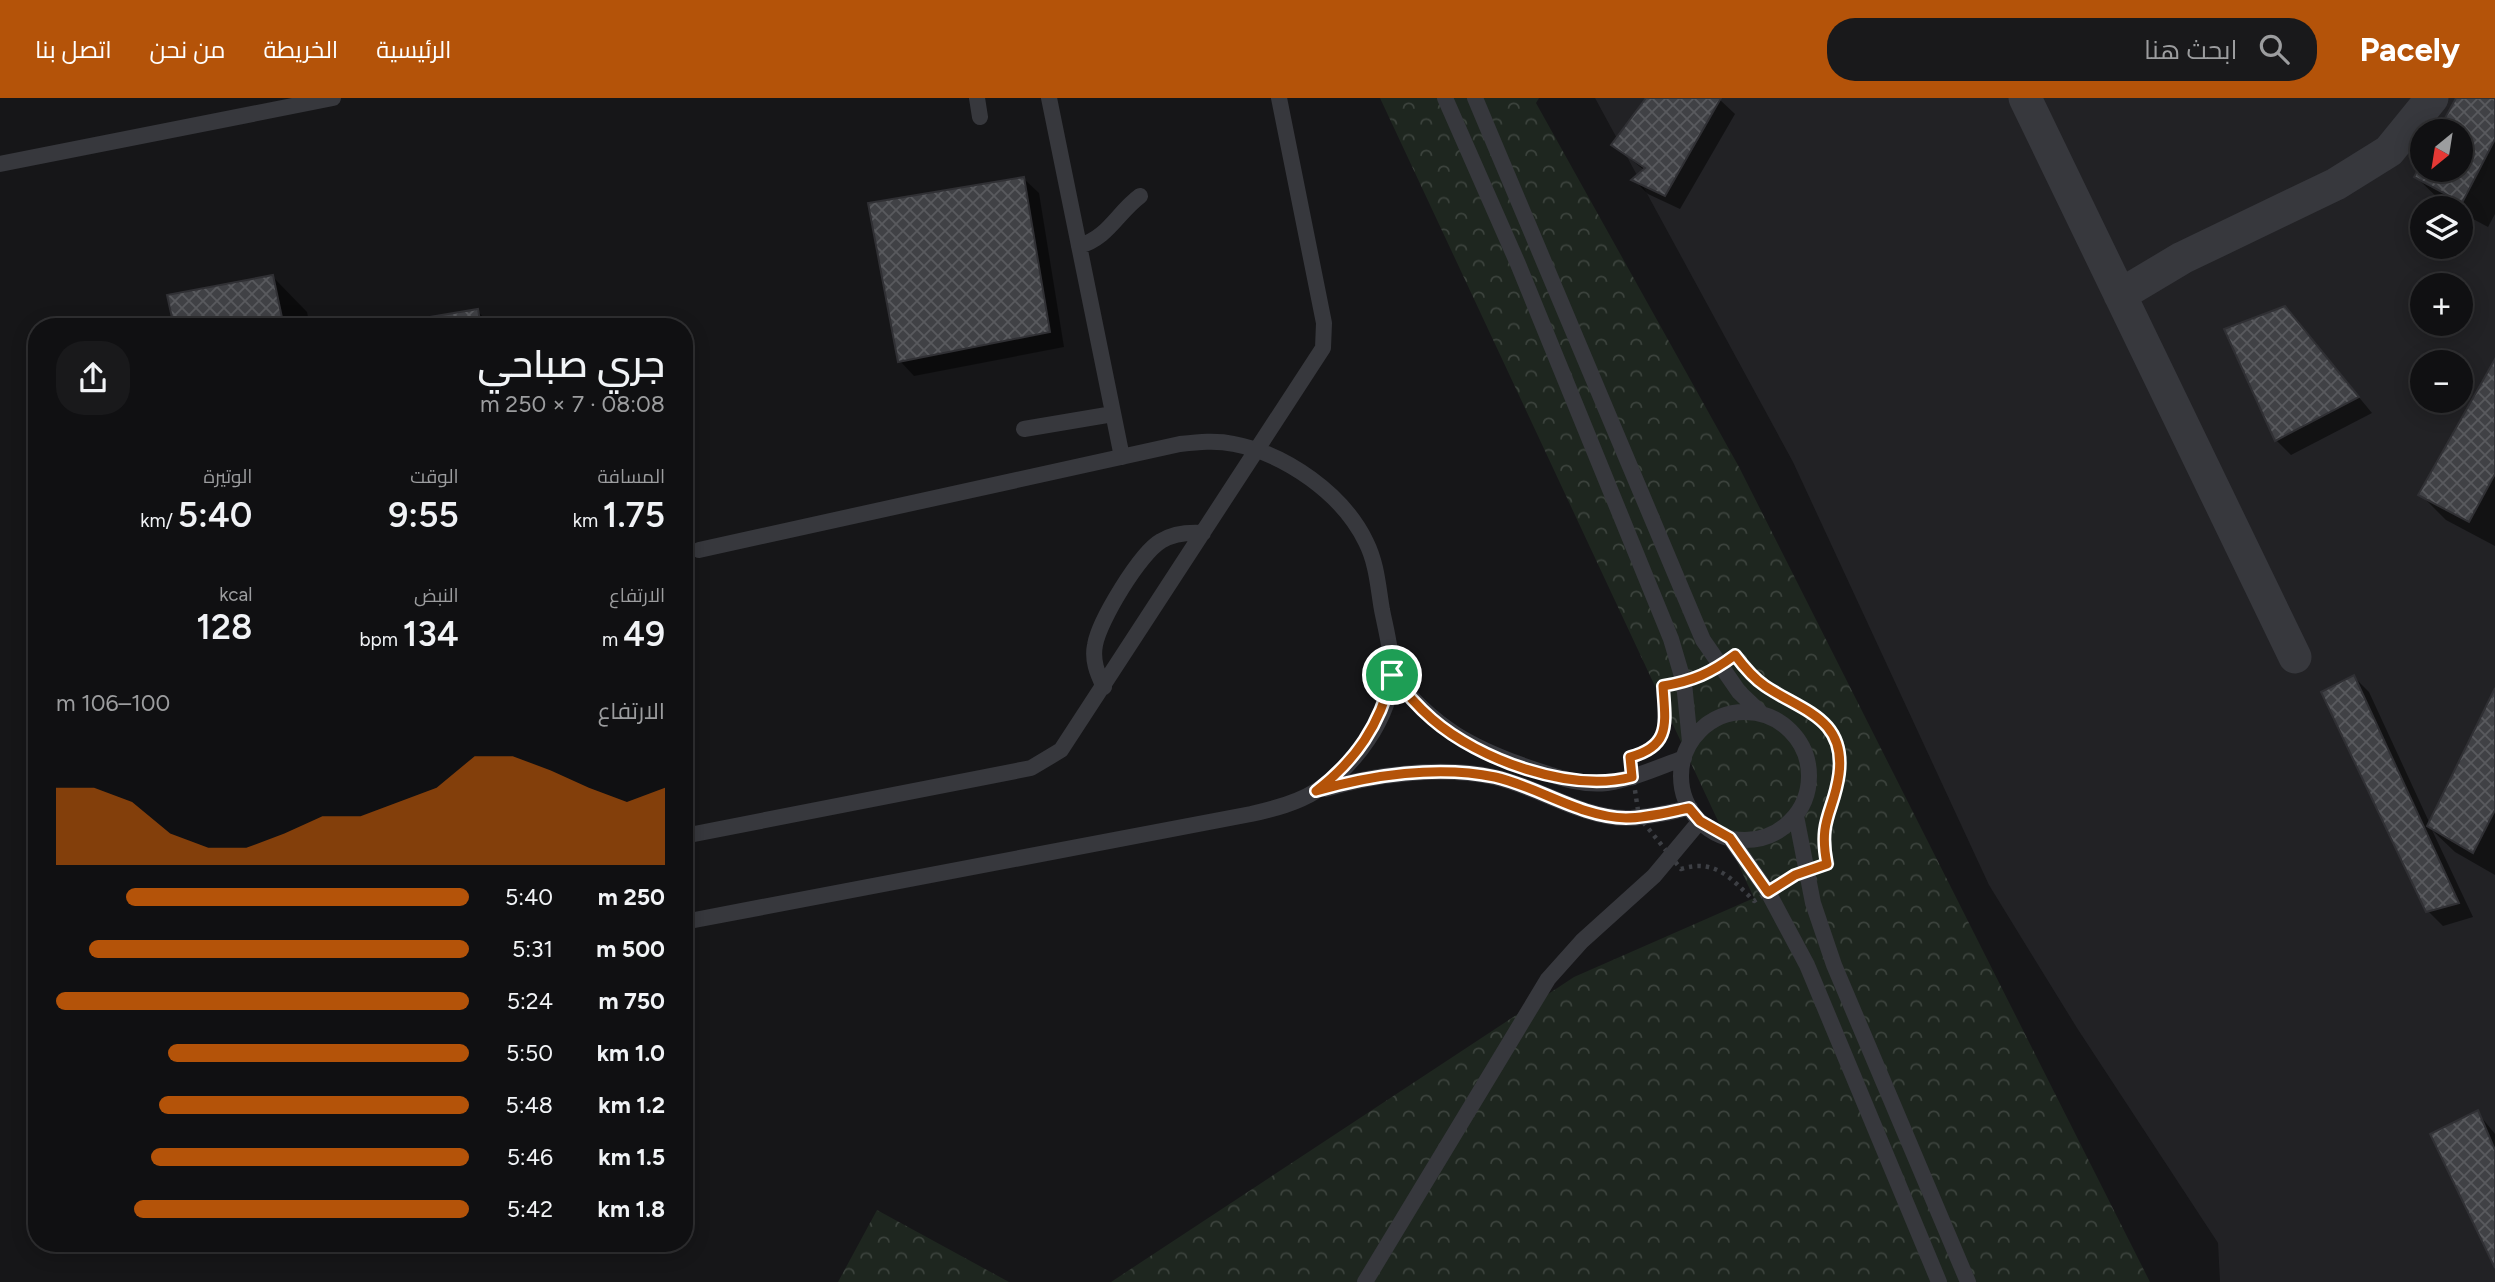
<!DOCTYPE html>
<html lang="ar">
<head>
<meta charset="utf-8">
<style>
	:root { --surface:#101012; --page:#19191b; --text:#f1f3f6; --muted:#9c9d9f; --line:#303032; --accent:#b45309 }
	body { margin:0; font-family:Figtree,Cairo,sans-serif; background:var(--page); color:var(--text); direction:rtl; height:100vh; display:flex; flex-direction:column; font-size:26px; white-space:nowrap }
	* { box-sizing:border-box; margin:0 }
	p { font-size:23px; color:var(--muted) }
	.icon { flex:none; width:38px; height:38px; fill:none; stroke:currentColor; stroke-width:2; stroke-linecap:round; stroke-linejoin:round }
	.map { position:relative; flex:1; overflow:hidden; direction:ltr }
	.details { position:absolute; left:28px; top:220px; width:665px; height:934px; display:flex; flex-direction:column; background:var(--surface); border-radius:28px; box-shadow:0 4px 18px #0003,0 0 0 2px var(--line); direction:rtl }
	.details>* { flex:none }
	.needle { width:46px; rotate:210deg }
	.fabs { position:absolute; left:2410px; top:21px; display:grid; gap:14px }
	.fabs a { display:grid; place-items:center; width:63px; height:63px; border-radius:50%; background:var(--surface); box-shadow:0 4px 18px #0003,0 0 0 2px var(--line); font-size:35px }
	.pin { position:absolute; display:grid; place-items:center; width:60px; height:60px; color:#fff; margin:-30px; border:4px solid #fff; border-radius:50%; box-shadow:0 2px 7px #0007 }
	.round { display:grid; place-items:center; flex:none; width:74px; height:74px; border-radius:28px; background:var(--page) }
	.headline { display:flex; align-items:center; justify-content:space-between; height:119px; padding:0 28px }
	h1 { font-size:38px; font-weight:600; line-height:52px }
	.metrics { display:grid; grid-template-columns:repeat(3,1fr); gap:10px; height:119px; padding:7px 28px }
	.metrics div { display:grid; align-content:center }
	.metrics b { font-size:35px; font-weight:600 }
	.metrics small { font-size:19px; font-weight:400 }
	.metrics p { font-size:19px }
	.chart { height:196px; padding:14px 28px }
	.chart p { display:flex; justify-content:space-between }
	.chart svg { width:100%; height:126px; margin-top:7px; fill:var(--accent); opacity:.7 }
	ul { padding:0 28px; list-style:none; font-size:23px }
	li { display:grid; grid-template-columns:112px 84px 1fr; align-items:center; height:52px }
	li i { height:18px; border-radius:9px; background:var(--accent) }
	header { display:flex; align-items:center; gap:42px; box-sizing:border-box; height:98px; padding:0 35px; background:var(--accent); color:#fff }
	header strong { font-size:33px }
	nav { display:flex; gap:38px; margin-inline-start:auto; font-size:24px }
	.search { width:490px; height:63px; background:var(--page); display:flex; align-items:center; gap:18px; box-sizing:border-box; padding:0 24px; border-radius:28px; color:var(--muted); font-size:26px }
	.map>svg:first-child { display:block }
	.built { fill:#222225; fill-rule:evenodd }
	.forest { fill:url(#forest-crowns) }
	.shadow { fill:#0007 }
	.building { fill:url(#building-cross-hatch); stroke:#303034; stroke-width:2 }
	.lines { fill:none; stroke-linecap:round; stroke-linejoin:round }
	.path { stroke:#3d3f44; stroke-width:4.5; stroke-dasharray:3.5 5; stroke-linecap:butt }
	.lane { stroke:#37383d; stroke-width:16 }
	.street { stroke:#37383d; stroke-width:33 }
	.route-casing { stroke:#fff; stroke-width:14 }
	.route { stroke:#b45309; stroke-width:9 }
</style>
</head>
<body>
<header>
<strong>Pacely</strong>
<div class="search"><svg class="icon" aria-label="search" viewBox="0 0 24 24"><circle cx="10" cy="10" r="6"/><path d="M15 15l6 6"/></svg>ابحث هنا</div>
<nav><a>الرئيسية</a><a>الخريطة</a><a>من نحن</a><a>اتصل بنا</a></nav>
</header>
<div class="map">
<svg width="2495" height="1184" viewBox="0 0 2495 1184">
	<defs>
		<pattern id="forest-crowns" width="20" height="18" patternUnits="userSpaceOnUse" patternTransform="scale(1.75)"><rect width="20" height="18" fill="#1e261f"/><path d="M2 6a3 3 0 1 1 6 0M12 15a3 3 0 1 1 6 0" fill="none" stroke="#3c433d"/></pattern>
		<pattern id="building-cross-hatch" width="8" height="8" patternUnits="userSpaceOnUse" patternTransform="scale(1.75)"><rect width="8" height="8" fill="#404145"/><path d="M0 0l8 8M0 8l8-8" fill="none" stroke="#595a5e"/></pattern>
	</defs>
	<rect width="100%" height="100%" fill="#161618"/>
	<!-- built -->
	<path class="built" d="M1595,0H2495V1184H2220L2218,1145L2077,930L1989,787L1793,364ZM2422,33H2460V72H2422ZM2422,110H2460V149H2422ZM2422,187H2460V226H2422ZM2422,264H2460V303H2422Z"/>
	<!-- forest -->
	<path class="forest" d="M1380,0H1539L1536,5L1739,369L2150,1184H1111L1574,879L1754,800Z
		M877,1112L1009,1184H838Z"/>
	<!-- shadow -->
	<path class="shadow" d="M1649,0H1718L1735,16L1680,111L1648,96L1634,82L1645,73L1614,47Z
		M2458,0H2495V116L2488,129L2460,114V110L2442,104L2416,79L2422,67V72H2460V33H2440Z
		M1024,81L1039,95L1064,249L914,278L900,263Z
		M273,179L307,214L310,229H175L169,199Z
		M2285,210L2372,315L2291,357L2276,342Z
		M477,213L494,229H381Z
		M2495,265V448L2446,422L2420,396Z
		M2354,579L2369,594L2430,726L2495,594V777L2455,754L2432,732L2473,819L2443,828L2428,813Z
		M2477,1014L2495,1036V1166Z"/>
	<!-- building -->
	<path class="building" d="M1646,0H1721L1665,98L1631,82L1645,70L1611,47Z
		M2456,0H2495V41L2462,105L2414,79L2422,64V72H2460V33H2438Z
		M1024,79L1050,234L898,264L868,105Z
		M273,177L284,229H174L167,197Z
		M2285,208L2359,299L2275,343L2224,231Z
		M478,211L481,229H370Z
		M2495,261V376L2469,424L2418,397Z
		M2354,577L2459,805L2426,814L2321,594Z
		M2495,590V712L2473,755L2427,728Z
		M2478,1012L2495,1052V1170L2430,1036Z"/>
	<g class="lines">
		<!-- path -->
		<path class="path" d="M1735,557C1744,569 1753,580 1765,588C1802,613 1846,620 1839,676C1834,713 1818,724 1827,766L1795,777L1754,803C1732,781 1715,760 1681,771L1639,719L1630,659C1672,648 1665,625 1663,588C1693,583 1711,576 1735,557Z"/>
		<!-- lane -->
		<path class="lane" d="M977,0L980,19
			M1049,0L1122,359
			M1445,0L1518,166L1671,541L1684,585L1690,644
			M1475,0L1703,542L1739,594L1761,615
			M0,66L333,0
			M1079,148C1108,140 1117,115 1140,98
			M1024,331L1113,316
			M1392,577C1433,629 1471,650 1533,671C1557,679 1581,688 1607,685C1633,681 1659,669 1684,660
			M1104,589C1097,575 1092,562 1095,547C1099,523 1140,455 1161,443C1174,435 1188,434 1203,435
			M1681 678a64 64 0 1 1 128 0a64 64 0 1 1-128 0Z
			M1325,691C1377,676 1441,668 1494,679C1539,689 1580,719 1626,720C1647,720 1669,714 1690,710
			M1796,718L1813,805L1834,867L1968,1184
			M684,738L1031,670L1061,652L1323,250L1324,225L1279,0
			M1730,740L1768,794L1807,867L1939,1184
			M684,824L1251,716C1274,711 1297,705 1316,693C1353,670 1391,620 1392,575C1392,554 1386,532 1382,512C1378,489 1377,466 1366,444C1343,396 1286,356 1234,346C1216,342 1198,344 1180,346L699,452
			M1365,1184L1548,881L1582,843L1654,778L1700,723"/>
		<!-- street -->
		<path class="street" d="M2025,0L2295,559
			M2120,197L2182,160L2336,86L2389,53L2432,0"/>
	</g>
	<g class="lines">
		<!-- route casing -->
		<g class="route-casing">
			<path id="route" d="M1735,557C1744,569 1753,580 1765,588C1802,613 1846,620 1839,676C1834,714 1818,721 1827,766L1795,777L1768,794L1730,740L1700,723L1689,710C1669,714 1647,720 1626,720C1580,719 1539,689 1495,679C1438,667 1371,677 1316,693C1356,662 1380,627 1392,577C1404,593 1417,608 1432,621C1479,662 1571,695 1632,679L1630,659C1672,648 1665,624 1663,588C1693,583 1711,575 1735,557Z"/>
		</g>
		<!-- route -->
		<use href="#route" class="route"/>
	</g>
</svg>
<div class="fabs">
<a><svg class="needle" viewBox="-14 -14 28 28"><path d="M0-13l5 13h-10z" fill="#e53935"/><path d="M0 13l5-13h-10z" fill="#9c9d9f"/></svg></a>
<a><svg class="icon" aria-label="layers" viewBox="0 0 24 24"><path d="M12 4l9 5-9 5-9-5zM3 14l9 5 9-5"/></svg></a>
<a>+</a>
<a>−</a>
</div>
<div class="pin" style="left:1392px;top:577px;background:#1e9e55"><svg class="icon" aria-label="arrive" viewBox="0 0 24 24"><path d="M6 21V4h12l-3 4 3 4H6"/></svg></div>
<section class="details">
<div class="headline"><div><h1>جري صباحي</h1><p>08:08 · 7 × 250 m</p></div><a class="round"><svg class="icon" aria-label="share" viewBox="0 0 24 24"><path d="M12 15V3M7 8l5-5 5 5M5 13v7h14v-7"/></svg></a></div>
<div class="metrics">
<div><p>المسافة</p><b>1.75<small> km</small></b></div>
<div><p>الوقت</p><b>9:55</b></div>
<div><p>الوتيرة</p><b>5:40<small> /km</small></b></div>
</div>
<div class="metrics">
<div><p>الارتفاع</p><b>49<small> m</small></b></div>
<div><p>النبض</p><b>134<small> bpm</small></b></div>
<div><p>kcal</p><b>128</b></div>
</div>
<div class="chart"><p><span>الارتفاع</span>100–106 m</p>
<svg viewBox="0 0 160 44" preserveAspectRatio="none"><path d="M0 44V17L10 17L20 22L30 33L40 38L50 38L60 33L70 27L80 27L90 22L100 17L110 6L120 6L130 11L140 17L150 22L160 17V44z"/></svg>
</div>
<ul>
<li><b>250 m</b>5:40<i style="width:83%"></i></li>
<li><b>500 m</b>5:31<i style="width:92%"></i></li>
<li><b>750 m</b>5:24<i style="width:100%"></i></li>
<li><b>1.0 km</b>5:50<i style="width:73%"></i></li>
<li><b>1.2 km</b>5:48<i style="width:75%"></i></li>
<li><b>1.5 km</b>5:46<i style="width:77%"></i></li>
<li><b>1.8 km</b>5:42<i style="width:81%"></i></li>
</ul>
</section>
</div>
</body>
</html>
